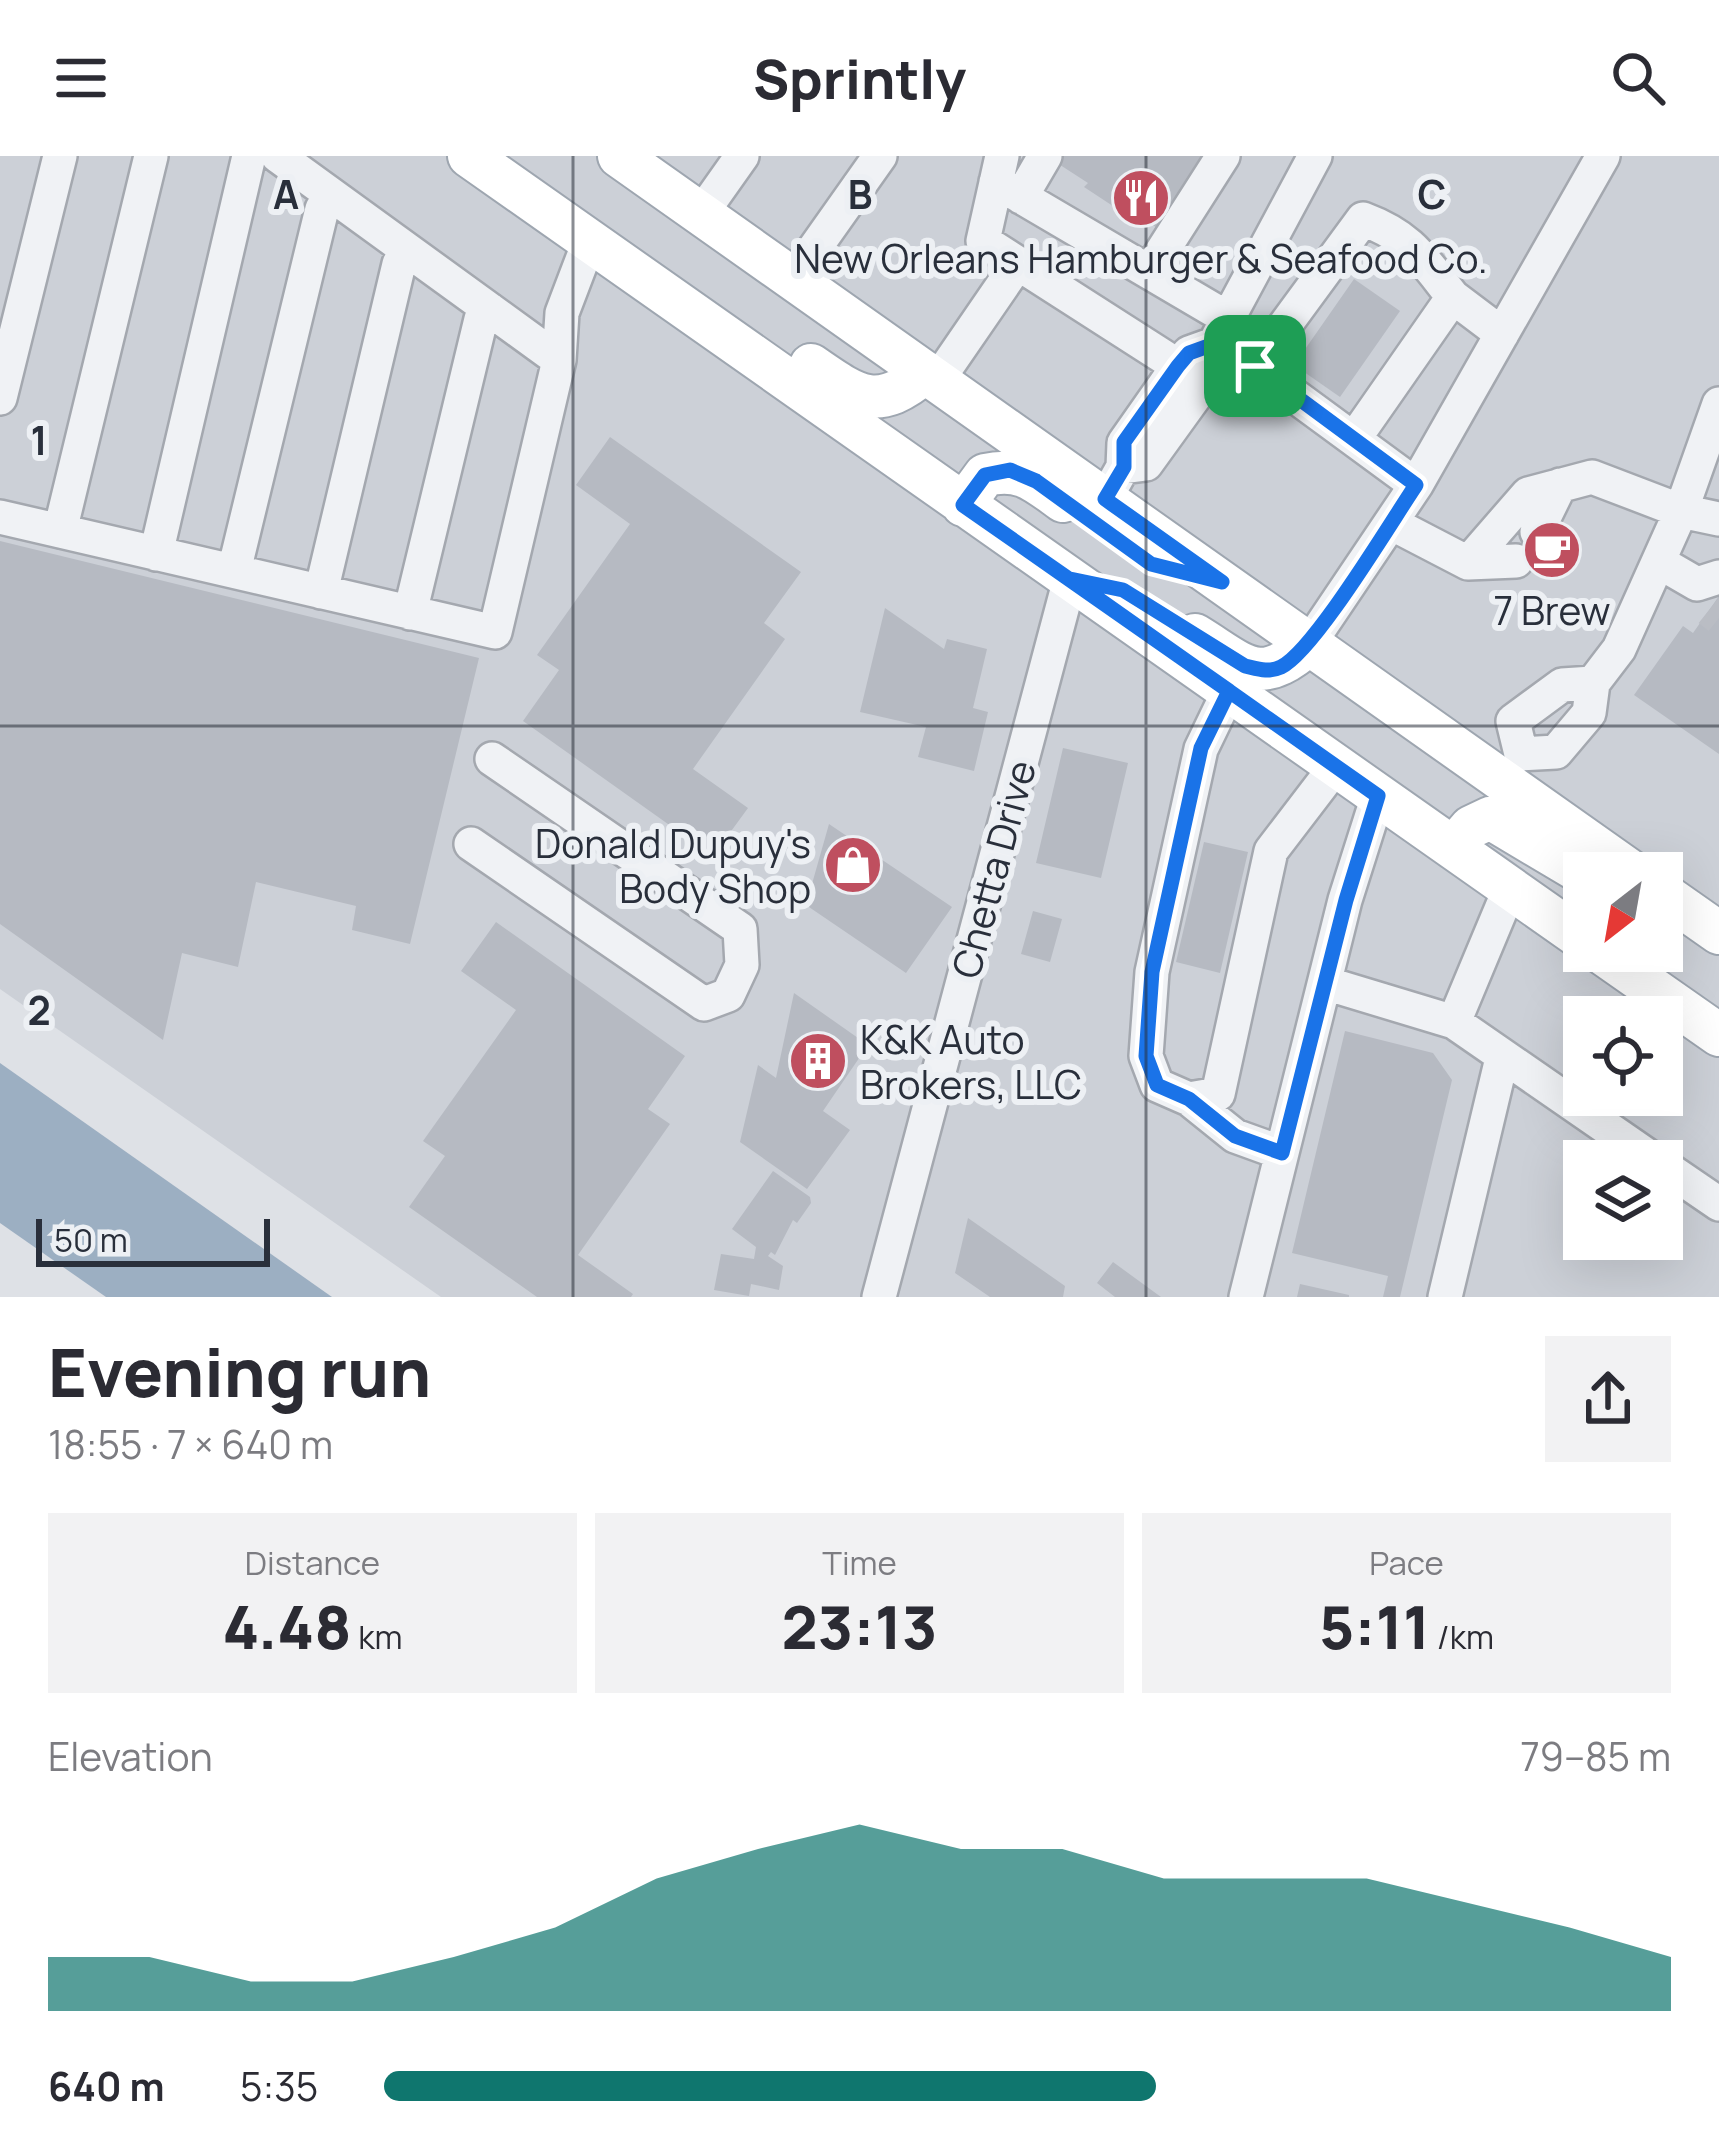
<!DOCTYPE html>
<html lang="en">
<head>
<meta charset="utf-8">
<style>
	:root { --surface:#fff; --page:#f2f2f3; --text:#2b2b33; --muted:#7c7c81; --accent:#0f766e }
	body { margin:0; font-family:Manrope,sans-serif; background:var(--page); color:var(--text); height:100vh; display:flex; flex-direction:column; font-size:45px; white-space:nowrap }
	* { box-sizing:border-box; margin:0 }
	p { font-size:39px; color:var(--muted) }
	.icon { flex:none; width:66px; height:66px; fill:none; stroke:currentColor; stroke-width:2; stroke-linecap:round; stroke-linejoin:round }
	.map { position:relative; height:1141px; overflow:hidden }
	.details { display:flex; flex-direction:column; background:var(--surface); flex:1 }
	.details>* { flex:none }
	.needle { width:78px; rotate:211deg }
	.fabs { position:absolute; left:1563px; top:696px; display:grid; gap:24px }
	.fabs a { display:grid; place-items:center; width:120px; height:120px; border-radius:0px; background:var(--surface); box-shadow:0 12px 48px #0002; font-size:60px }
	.scale { position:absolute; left:36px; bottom:30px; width:234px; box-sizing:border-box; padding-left:12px; border:6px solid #292f3b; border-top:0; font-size:33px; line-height:42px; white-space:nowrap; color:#292f3b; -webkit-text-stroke:9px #edf0f4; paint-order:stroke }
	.pin { position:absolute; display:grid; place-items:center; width:102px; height:102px; color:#fff; margin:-51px; border-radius:24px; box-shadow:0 6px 18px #0006 }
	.round { display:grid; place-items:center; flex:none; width:126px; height:126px; border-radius:0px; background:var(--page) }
	.head { display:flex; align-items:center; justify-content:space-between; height:204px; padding:0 48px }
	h1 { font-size:66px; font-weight:800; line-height:90px }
	.metrics { display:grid; grid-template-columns:repeat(3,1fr); gap:18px; height:204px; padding:12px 48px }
	.metrics div { display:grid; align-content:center; border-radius:0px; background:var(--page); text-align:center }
	.metrics b { font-size:60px; font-weight:800 }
	.metrics small { font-size:33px; font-weight:400 }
	.metrics p { font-size:33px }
	.chart { height:336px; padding:24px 48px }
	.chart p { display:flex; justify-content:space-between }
	.chart svg { width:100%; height:216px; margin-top:12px; fill:var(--accent); opacity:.7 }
	ul { padding:0 48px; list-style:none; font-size:39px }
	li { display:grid; grid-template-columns:192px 144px 1fr; align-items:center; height:90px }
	li i { height:30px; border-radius:15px; background:var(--accent) }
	header { display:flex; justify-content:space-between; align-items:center; height:156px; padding:0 48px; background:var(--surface); font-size:54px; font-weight:800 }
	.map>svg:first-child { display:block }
	.built { fill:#ccd0d7; fill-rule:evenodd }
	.water { fill:#9cafc2 }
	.building { fill:#b6bac2 }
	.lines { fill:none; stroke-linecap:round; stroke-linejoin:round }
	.minor-tunnel { stroke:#babdc4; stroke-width:33; stroke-dasharray:33 16; stroke-linecap:butt }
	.minor-casing { stroke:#a4a8af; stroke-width:38 }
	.major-casing { stroke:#9ea6b0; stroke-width:46 }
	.minor { stroke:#f0f2f5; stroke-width:33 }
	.major { stroke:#fff; stroke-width:42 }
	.route-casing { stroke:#fff; stroke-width:24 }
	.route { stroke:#1a73e8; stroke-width:15 }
	.grid { fill:none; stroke:#292f3b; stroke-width:3; stroke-opacity:0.55 }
	.labels { text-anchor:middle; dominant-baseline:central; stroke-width:12; stroke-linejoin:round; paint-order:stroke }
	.poi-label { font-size:39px; fill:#292f3b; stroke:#edf0f4 }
	.street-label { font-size:39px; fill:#292f3b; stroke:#edf0f4 }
	.grid-label { font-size:39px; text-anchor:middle; font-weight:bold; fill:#292f3b; stroke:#edf0f4; stroke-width:12; stroke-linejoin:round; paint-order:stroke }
</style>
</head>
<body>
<header><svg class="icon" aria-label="menu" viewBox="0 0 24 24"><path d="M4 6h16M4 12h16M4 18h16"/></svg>Sprintly<svg class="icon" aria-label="search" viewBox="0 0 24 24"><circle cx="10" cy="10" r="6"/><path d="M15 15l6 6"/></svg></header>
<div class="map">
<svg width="1719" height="1141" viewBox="0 0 1719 1141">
	<rect width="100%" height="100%" fill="#dee1e6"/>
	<!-- built -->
	<path class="built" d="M0,0H1719V1141H441L0,833ZM1584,717H1662V795H1584ZM1584,861H1662V939H1584ZM1584,1005H1662V1083H1584Z"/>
	<!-- water -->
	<path class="water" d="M0,907L332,1141H106L0,1067Z"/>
	<!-- building -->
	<path class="building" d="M1057,0H1208L1160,74L1129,53L1125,58L1084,31L1088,27L1054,5Z
		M1354,123L1400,155L1340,241L1294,209Z
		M610,281L801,416L764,467L785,483L693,613L748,652L713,700L523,565L559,514L537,499L630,368L576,329Z
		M0,385L479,502L410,788L352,774L356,750L256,726L238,811L182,797L163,884L0,768Z
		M1719,440V598L1634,539L1683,470L1693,477Z
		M885,452L944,493L947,483L987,493L973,552L988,556L974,615L918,601L926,571L860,556Z
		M1063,592L1128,607L1101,722L1036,707Z
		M829,668L952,751L906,817L806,749Z
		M1204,686L1248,696L1220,817L1176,806Z
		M1033,755L1062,763L1050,806L1021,798Z
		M496,766L685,900L648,953L670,968L578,1099L633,1138L631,1141H537L409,1051L445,1000L423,985L516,854L461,815Z
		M794,837L868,889L823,955L850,974L807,1033L740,986L758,909L776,922Z
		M1345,875L1433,897L1452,924L1400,1141H1383L1388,1120L1292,1097Z
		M773,1015L810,1041L811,1047L797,1067L793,1064L775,1099L771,1096L768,1100L783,1110L779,1134L751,1128L749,1140L714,1134L721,1098L754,1103L756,1091L732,1073Z
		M968,1062L1065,1130L1063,1141H990L955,1117Z
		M1113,1106L1161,1141H1115L1097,1127Z
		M1300,1128L1349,1139V1141H1297Z"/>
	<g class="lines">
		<!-- minor-tunnel -->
		<path class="minor-tunnel" d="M1709,454L1719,462"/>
		<!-- minor casing -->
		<g class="minor-casing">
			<path id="minor" d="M278,0L559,204
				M1002,0L983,85L1178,210
				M996,26L1229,163
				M1021,41L1045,0
				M701,58L742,0
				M1149,116L1223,0
				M793,123L880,0
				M1218,181L1315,0
				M1239,199L1416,329
				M1255,210L1363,63C1411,81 1422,102 1453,141
				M937,225L1018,107
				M0,242L60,0
				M1354,283L1453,141L1502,178
				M1105,343L1123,311L1124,287L1178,210L1189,197L1214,188L1216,211L1146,308L1123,311
				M0,361L495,476L559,204L562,157L589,86
				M1391,367L1468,407L1528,338L1592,321L1681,355L1719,248
				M60,375L151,0
				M1537,376L1560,329
				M156,398L249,0
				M1659,406L1697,428L1719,421
				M1468,407L1516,405
				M234,415L322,53L331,39
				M321,436L399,108L408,95
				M410,457L481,163L489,153
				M1309,488L1416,329L1603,0
				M1593,527L1562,529L1513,565L1521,598L1556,596L1589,557L1593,527L1619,493L1681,355L1719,363
				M1229,535L1201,593L1152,816L1146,900L1157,929L1189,943L1218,938L1271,695L1336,610
				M471,688L704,848L728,839L742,809L740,773L492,603
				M1325,827L1454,866L1655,1005
				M1454,866L1510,732
				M1189,943L1235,980L1282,997
				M1662,1009L1719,1048
				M879,1141L1070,423
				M1246,1141L1345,744L1378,640
				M1445,1141L1502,902"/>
		</g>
		<!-- major casing -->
		<g class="major-casing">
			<path id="major" d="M469,0L1584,784
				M619,0L1633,717
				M811,209C857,241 878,257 925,216
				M963,349L985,319C1021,311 1034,324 1063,345
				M1195,479C1246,510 1258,532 1309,488
				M1453,692L1471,671L1490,662L1584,718
				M1662,737L1719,777
				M1599,795L1719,879"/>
		</g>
		<!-- minor -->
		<use href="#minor" class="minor"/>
		<!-- major -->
		<use href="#major" class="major"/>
	</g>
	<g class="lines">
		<!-- route casing -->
		<g class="route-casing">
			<path id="route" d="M1255,210L1416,329C1391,366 1314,495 1281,511C1268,517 1258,513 1245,510L1123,434L1070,423L1378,640L1346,744L1282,997L1235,980L1189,943L1157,929L1146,900L1152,816L1201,592L1229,535C1140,473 1052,411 963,349L985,319L1010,314L1036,325L1151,408L1222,426L1105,343L1124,311V286L1178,210L1189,197L1214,188L1217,183L1255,210"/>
		</g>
		<!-- route -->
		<use href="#route" class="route"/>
	</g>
	<!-- grid -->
	<path class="grid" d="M573,0V1141M1146,0V1141M0,570H1719"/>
	<!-- icons -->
	<defs>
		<g id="restaurant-disc" transform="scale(3)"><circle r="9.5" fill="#bf4f5f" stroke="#edf0f4"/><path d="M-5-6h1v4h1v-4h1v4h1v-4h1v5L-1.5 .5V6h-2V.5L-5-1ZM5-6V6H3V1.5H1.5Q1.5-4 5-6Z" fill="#fff"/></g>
		<g id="cafe-disc" transform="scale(3)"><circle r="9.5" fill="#bf4f5f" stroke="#edf0f4"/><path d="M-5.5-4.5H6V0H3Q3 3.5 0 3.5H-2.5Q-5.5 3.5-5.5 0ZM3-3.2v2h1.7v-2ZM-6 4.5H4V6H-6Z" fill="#fff"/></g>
		<g id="shop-disc" transform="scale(3)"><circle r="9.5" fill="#bf4f5f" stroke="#edf0f4"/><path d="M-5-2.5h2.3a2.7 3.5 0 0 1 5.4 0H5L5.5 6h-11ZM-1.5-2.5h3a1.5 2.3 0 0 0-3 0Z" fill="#fff"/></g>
		<g id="building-disc" transform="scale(3)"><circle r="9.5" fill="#bf4f5f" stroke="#edf0f4"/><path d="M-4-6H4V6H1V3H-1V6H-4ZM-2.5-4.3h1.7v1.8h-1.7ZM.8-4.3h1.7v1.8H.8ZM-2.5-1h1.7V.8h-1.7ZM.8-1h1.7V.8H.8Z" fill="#fff"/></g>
	</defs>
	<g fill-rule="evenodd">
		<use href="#restaurant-disc" x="1141" y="42"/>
		<use href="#cafe-disc" x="1552" y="394"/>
		<use href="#shop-disc" x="853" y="709"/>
		<use href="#building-disc" x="818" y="905"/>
	</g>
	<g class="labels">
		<!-- poi labels -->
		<g class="poi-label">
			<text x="1141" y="102">New Orleans Hamburger &amp; Seafood Co.</text>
			<text x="1552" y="454">7 Brew</text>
			<text x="811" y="687" text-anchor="end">Donald Dupuy's<tspan x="811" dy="45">Body Shop</tspan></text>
			<text x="860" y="883" text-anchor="start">K&amp;K Auto<tspan x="860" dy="45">Brokers, LLC</tspan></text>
		</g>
		<!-- street labels -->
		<g class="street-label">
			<text transform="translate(993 713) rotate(-75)">Chetta Drive</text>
		</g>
	</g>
	<g class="grid-label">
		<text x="286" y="53">A</text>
		<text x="860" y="53">B</text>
		<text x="1432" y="53">C</text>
		<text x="39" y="299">1</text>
		<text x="39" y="869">2</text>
	</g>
</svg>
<div class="fabs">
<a><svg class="needle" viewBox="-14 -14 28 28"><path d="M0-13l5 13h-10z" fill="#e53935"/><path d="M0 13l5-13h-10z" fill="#7c7c81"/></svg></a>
<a><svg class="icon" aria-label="locate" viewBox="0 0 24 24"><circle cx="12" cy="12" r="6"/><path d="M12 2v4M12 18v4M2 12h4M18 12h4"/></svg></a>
<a><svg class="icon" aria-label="layers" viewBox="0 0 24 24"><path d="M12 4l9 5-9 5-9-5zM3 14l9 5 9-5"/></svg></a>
</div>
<div class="scale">50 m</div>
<div class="pin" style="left:1255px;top:210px;background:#1e9e55"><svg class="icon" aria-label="arrive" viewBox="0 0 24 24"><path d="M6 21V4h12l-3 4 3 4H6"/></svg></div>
</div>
<section class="details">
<div class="head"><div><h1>Evening run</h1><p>18:55 · 7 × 640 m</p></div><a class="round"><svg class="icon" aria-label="share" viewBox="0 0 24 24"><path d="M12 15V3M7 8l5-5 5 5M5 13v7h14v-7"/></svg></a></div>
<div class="metrics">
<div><p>Distance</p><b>4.48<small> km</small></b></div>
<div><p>Time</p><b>23:13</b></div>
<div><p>Pace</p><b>5:11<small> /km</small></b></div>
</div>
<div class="chart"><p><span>Elevation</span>79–85 m</p>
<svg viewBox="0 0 160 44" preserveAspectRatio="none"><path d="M0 44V33L10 33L20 38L30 38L40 33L50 27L60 17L70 11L80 6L90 11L100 11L110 17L120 17L130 17L140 22L150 27L160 33V44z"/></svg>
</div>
<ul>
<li><b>640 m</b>5:35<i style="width:60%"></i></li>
</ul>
</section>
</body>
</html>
